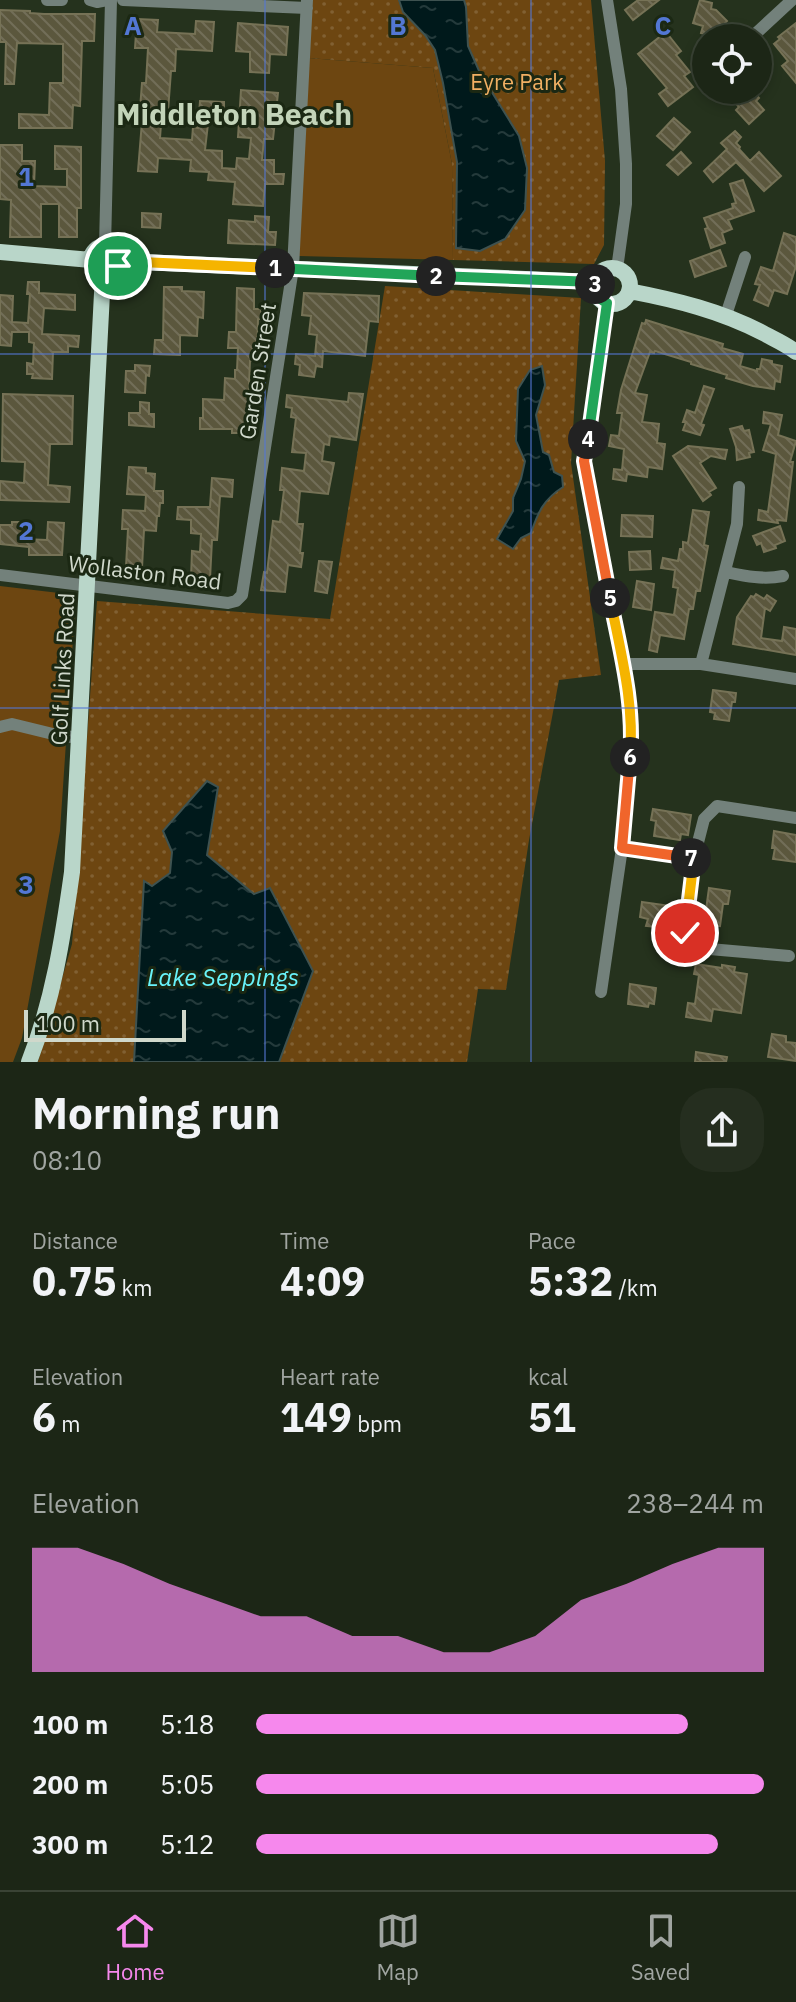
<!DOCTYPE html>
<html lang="en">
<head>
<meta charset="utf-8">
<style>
	:root { --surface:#1c2616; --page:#252e1f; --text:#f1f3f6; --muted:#a0a5a1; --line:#3a4335; --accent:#f688ed }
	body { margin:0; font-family:"IBM Plex Sans",sans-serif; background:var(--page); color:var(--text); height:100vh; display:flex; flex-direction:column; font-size:30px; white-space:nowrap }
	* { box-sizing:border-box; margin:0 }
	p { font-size:26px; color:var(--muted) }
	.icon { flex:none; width:44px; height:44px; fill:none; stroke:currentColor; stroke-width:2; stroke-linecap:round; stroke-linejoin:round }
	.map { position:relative; height:1062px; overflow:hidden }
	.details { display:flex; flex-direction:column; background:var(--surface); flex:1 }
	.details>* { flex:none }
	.fabs { position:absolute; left:692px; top:24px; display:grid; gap:16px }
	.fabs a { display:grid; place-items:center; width:80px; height:80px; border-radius:50%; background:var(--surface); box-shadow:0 4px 12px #0003,0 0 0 2px var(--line); font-size:40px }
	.scale { position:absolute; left:24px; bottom:20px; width:162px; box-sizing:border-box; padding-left:8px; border:4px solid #d0d8cb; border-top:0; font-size:22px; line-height:28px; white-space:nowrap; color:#d0d8cb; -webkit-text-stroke:6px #1b2813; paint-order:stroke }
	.pin { position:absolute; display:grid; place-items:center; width:68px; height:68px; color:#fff; margin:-34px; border:4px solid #fff; border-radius:50%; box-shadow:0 2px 8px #0007 }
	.km { position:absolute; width:40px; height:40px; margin:-20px; border-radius:50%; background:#222; color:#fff; font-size:22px; line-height:40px; text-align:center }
	.round { display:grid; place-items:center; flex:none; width:84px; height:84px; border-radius:32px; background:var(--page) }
	.headline { display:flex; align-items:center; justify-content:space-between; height:136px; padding:0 32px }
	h1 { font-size:44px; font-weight:700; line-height:60px }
	.stats { display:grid; grid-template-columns:repeat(3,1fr); gap:12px; height:136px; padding:8px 32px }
	.stats div { display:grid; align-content:center }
	.stats b { font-size:40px; font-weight:700 }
	.stats small { font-size:22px; font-weight:400 }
	.stats p { font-size:22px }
	.chart { height:224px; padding:16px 32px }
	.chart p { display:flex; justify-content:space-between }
	.chart svg { width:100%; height:144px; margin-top:8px; fill:var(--accent); opacity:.7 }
	ul { padding:0 32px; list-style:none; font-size:26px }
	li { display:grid; grid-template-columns:128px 96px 1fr; align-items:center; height:60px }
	li i { height:20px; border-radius:10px; background:var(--accent) }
	.menu { display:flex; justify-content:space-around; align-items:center; height:112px; border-top:2px solid var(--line); background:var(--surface); font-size:22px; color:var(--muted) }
	.menu a { display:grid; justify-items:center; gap:4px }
	.menu .active { color:var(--accent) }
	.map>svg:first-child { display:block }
	.grass { fill:#6d4611 }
	.park { fill:url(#park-dots) }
	.water { fill:url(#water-ripples); stroke:#3e5250; stroke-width:2 }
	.building { fill:url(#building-back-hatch); stroke:#767256; stroke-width:2 }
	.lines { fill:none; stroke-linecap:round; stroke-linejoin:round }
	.minor { stroke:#73817b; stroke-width:12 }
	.major { stroke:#b9d6c9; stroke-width:16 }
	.split-1-casing { stroke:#fff; stroke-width:16 }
	.split-2-casing { stroke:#fff; stroke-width:16 }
	.split-3-casing { stroke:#fff; stroke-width:16 }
	.split-4-casing { stroke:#fff; stroke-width:16 }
	.split-5-casing { stroke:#fff; stroke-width:16 }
	.split-6-casing { stroke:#fff; stroke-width:16 }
	.split-7-casing { stroke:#fff; stroke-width:16 }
	.split-8-casing { stroke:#fff; stroke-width:16 }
	.split-1 { stroke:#f5b400; stroke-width:10 }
	.split-2 { stroke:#22a559; stroke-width:10 }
	.split-3 { stroke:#22a559; stroke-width:10 }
	.split-4 { stroke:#22a559; stroke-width:10 }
	.split-5 { stroke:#f0652b; stroke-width:10 }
	.split-6 { stroke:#f5b400; stroke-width:10 }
	.split-7 { stroke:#f0652b; stroke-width:10 }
	.split-8 { stroke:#f5b400; stroke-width:10 }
	.grid { fill:none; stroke:#5377d4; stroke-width:2; stroke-opacity:0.55 }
	.labels { text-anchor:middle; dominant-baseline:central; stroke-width:6; stroke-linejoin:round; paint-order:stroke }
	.park-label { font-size:22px; fill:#f1b063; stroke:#1b2813 }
	.street-label { font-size:22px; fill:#d0d8cb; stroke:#1b2813 }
	.water-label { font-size:24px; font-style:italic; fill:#68f4fb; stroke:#1b2813 }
	.district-label { font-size:30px; font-weight:bold; fill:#c3d4b9; stroke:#1b2813 }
	.grid-label { font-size:26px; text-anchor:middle; font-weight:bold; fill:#5377d4; stroke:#1b2813; stroke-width:6; stroke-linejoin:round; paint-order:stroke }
</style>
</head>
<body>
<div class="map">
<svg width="796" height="1062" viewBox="0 0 796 1062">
	<defs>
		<pattern id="park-dots" width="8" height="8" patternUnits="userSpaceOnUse" patternTransform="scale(2)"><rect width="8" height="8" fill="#6d4611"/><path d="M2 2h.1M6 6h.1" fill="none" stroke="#816032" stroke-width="1.8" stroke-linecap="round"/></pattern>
		<pattern id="water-ripples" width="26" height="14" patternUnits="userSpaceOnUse" patternTransform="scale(2)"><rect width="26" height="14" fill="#00191b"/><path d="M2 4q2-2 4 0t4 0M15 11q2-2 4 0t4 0" fill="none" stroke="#243a3b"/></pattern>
		<pattern id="building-back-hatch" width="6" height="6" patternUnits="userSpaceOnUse" patternTransform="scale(2)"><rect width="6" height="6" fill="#5b573d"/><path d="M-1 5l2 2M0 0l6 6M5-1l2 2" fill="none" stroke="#726e58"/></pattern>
	</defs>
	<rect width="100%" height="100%" fill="#25321d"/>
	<!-- grass -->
	<path class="grass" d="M309,58L433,68L452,164L453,260L299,256Z
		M0,586L76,595L60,831L22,1038L13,1062H0Z"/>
	<!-- park -->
	<path class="park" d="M312,0H591L605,161L604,245L594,264L453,260L452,164L433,68L309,58Z
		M385,286L581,298L571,463L601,675L559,680L529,840L506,990L478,989L467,1062H38L72,944L97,601L330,619Z"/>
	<!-- water -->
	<path class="water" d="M399,0H464L466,7L468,46L480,73L519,136L527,168L525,210L505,239L480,251L456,248L457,162L443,83L435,50L425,35L403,12Z
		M542,366L545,385L536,415L543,452L549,455L554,472L562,476L563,487C544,499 538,512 531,533L521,538L513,549L497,539L513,511V498L521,479L525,461L516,441L518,389L530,370Z
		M207,781L218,787L207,855L254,894L270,888L313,971L279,1062H134L144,881L152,886L170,873L172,852L163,831Z"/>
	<!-- building -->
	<path class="building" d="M638,0H659L633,20L625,10Z
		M700,0L712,3L711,9L716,10L727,21L712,36L701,33L703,26L693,23Z
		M0,10L30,11V13L44,14H95L94,41H82L80,106L73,105L72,128H19V114L49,115L50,83H63V44L17,43L14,84H5L6,42H0Z
		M137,19L158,20L157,32L195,34L196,21L214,22L212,51L176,49L175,71H171L168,111L162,110L160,138L192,140L193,127L198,128L200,101L224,102V115H209L205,150L222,151V168L236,169L237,158L249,159L251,138L238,137L241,90L278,93L273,139H264L262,160H274V174H284L283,184H265L263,206L233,204L235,182L208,180L209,172L190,171L191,160L158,158L157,172L138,171L143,109H140L142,83H146L148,48H135Z
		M238,23L288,27L286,55L270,54L269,73L250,72V52L236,51Z
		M796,23V83L782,66L788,61L774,44L780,39L778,37Z
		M666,32L681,51L676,55L690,72L684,76L693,87L668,106L659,94L667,88L638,54Z
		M741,90H752L759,98L756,101L764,110L749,124L736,110L739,107L732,99Z
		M674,118L690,132L673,150L657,136Z
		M735,131L741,137L736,143L740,147L739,149L750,161L759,152L781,176L764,191L736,162L713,182L704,171L727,149L721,143Z
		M0,145H22V161H35L34,186L67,187V169H55V146L81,147V208H77V237H59V204H41V237H10L11,200L0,199Z
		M681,152L691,163L678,175L667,165Z
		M743,180L754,211L728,220L732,229L722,233L725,243L711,248L705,229L708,228L704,218L733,208L732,204L736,203L730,184Z
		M142,213L161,214L160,228L142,227Z
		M255,216L269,217L268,232H276L275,245L228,243L229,220L255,222Z
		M784,233L796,237V266L787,294L774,290L768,306L754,300L760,285L755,284L761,267L773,271Z
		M720,250L726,266L695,277L690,261Z
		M28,282H39V293L75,295V310L44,308L42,334L79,336L78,347L68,346V352H53L52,379L32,378L33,374H27V363L33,364L34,343L29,342V332H12L11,346L0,345V295L13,296L12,322L28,323L30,294H27Z
		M164,287H182V291L204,292L203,318L198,317L197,336L180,335V355L154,354L155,340H163Z
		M237,288L254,289V309H261V319H258L257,361H250L247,433H232V429H200V418H203V399L224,400L225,378L235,379V370H237L238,348H228L229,332H236Z
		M304,293L379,296L378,322L369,321L365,356L323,351L322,367L316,366L314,377L299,375L300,365L295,364L296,354L315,356L317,335L309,334L311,316L302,315Z
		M646,320L723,344L722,348L743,354L740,366L757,371V369H760L762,359L772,361V364L782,366L780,382L775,381L774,389L753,386L726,378L727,375L691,364V362L655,351L654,353L650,352L635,393L647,395L642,422L659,424L657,443L665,444L662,469L648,467L647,477L627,474L626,481L613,479L614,469L622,470L624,449L609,446L611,435L619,436L622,413H617L621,390L642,323L645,324Z
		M135,365L150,366L149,376L146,375L145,393L125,392L126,371H135Z
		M704,386L714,389L701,424L704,425L700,435L683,430L686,422H683L687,410L695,413Z
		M349,393L363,394L356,440L330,436L329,445L324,444L322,461L334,463L328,494L300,491L297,524H303L300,553H303L301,567L288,565L285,592L261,590L264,572L267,573L273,521L280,522L284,490H280L282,468L304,471L306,453L292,452L296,418L291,417L292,408L286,407L287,395L348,402Z
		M3,394L73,396L72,444H50L48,485L70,487L69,502L0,500V481L24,483L25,462L2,461Z
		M140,402L149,403V414H154V427L129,425V413H140Z
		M764,412L782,415L778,435L796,441L790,462H793L786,521L777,520L778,523L758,520L759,510L768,512L776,454L763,450L771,424L763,423Z
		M742,426L744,431L749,430L754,452L749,453L750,457L737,460L736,447L730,429Z
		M688,446L727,450L725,459L711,456L700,463L716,488L709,492L711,495L703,501L673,456Z
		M129,467L146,468V473L155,474L154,491H163V503H160L159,516H157L156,531L144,530L142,568L126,567L128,529H122L123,510L145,511L146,495L127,494Z
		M212,478L233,480L232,497L220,496L217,540H212L210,579L191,578L192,551L200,552L201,534L191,533V520L177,519L178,507H210Z
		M693,510L709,512L704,545L708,546L700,591H696L693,609H689L684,639L660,635L657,652L649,650L655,612L674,615L678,588L673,587L675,570L661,568L663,558L678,561L680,549H683V542L688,543Z
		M622,515L653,516L652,537L621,536Z
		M12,522H24L23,539L47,540L48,522L64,523L62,555H29V547L0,544V525H12Z
		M780,526L785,541L775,545L776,548L764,552L761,543L757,545L753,536Z
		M650,551L651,569L630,570L629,552Z
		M319,561L332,562L327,593L315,591Z
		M637,581L654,584L651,610L633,607Z
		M756,594L764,599L767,595L776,601L770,611L765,608L761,638L782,641L784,627L796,629V655L733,644L737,617L751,596L754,597Z
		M713,690L736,693L735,702H732L729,721L714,719L715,713L710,712Z
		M653,809L691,815L688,835L681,834L680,840L654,836L656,821L651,820Z
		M774,831L796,835V862L773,859L775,848H772Z
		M709,888L730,891L728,904H723L720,926L704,923V920H701L703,910H706Z
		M642,902L671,906L668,922L665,921L664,928L646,926L648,919L640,917Z
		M696,964L722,968V965L735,967L734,972L747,974L741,1013L713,1009L711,1021L686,1017L688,1003L695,1004L699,975L694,974Z
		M630,984L656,988L654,1004L649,1003L648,1007L628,1004Z
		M772,1034L786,1036V1042L796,1043V1061L768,1057Z
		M696,1052L727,1057L726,1062H695Z"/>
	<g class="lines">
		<!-- minor -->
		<path class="minor" d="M47,0H62
			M90,0L97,2L107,0
			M123,0L307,8
			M607,0L621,89L626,164V204L617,269
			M751,38L792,0
			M105,246L111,0
			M726,315L745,257
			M726,572C745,576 763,580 783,576
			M0,575L228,603L236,601L242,595L293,268L307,0
			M623,664H701L796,679
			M701,664L737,524L739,487
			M0,727L12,724L57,735L80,738
			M622,848L694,858
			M789,956L698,948L685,933L694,858L704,819L717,806L796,818
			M601,992L622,848L632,733L623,664L584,461L607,303"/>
		<!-- major -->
		<path class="major" d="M91 260a14 14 0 1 1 28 0a14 14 0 1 1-28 0Z
			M0,252L91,260
			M119,261L595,282
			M594 286a18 18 0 1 1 36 0a18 18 0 1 1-36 0Z
			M629,291C676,300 721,311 763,333C774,339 786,344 796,352
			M29,1062C53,1001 63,937 72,872L103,274"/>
	</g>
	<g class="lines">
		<!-- split-1 casing -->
		<g class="split-1-casing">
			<path id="split-1" d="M118,266L119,261L275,268"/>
		</g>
		<!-- split-2 casing -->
		<g class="split-2-casing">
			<path id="split-2" d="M275,268L436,276"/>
		</g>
		<!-- split-3 casing -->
		<g class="split-3-casing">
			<path id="split-3" d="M436,276L595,282V284"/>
		</g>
		<!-- split-4 casing -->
		<g class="split-4-casing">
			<path id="split-4" d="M588,439L607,303C599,299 594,294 595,284"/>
		</g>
		<!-- split-5 casing -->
		<g class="split-5-casing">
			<path id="split-5" d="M588,439L584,461L610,598"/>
		</g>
		<!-- split-6 casing -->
		<g class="split-6-casing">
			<path id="split-6" d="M610,598C620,650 635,704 630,757"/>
		</g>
		<!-- split-7 casing -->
		<g class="split-7-casing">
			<path id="split-7" d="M630,757L622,848L691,858"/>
		</g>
		<!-- split-8 casing -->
		<g class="split-8-casing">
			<path id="split-8" d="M685,933L694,858H691"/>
		</g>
		<!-- split-1 -->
		<use href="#split-1" class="split-1"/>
		<!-- split-2 -->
		<use href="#split-2" class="split-2"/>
		<!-- split-3 -->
		<use href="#split-3" class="split-3"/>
		<!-- split-4 -->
		<use href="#split-4" class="split-4"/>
		<!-- split-5 -->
		<use href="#split-5" class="split-5"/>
		<!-- split-6 -->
		<use href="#split-6" class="split-6"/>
		<!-- split-7 -->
		<use href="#split-7" class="split-7"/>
		<!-- split-8 -->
		<use href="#split-8" class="split-8"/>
	</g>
	<!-- grid -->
	<path class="grid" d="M265,0V1062M531,0V1062M0,354H796M0,708H796"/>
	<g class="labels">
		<!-- park labels -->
		<g class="park-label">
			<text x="517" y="81">Eyre Park</text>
		</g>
		<!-- street labels -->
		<g class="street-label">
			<text transform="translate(257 371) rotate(-81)">Garden Street</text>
			<text transform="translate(145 572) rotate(7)">Wollaston Road</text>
			<text transform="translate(62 669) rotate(-87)">Golf Links Road</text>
		</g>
		<!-- water labels -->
		<g class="water-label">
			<text x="223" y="977">Lake Seppings</text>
		</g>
		<!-- district labels -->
		<g class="district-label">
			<text x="234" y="113">Middleton Beach</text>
		</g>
	</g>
	<g class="grid-label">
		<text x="133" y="35">A</text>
		<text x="398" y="35">B</text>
		<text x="663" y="35">C</text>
		<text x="26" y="186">1</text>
		<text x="26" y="540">2</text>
		<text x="26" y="894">3</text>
	</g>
</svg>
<div class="fabs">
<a><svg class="icon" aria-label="locate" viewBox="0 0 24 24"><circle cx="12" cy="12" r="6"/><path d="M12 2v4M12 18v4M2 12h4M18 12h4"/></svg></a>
</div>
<div class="scale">100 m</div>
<div class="pin" style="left:118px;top:266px;background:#1e9e55"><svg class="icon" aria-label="arrive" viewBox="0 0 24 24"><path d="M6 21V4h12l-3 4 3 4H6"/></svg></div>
<div class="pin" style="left:685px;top:933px;background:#d93025"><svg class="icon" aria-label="check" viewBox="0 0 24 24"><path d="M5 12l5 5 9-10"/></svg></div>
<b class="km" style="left:275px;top:268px">1</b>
<b class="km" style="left:436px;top:276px">2</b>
<b class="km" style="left:595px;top:284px">3</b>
<b class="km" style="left:588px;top:439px">4</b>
<b class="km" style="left:610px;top:598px">5</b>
<b class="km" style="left:630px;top:757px">6</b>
<b class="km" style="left:691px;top:858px">7</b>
</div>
<section class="details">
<div class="headline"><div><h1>Morning run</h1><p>08:10</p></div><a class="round"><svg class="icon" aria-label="share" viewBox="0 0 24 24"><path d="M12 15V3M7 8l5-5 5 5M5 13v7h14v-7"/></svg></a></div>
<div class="stats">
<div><p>Distance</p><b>0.75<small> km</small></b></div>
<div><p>Time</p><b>4:09</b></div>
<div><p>Pace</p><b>5:32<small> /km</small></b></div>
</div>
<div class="stats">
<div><p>Elevation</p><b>6<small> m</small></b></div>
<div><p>Heart rate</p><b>149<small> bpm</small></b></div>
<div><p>kcal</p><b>51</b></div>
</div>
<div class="chart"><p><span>Elevation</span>238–244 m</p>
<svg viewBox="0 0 160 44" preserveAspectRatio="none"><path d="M0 44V6L10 6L20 11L30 17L40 22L50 27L60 27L70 33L80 33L90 38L100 38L110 33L120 22L130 17L140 11L150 6L160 6V44z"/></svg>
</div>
<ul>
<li><b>100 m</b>5:18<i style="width:85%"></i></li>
<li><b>200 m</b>5:05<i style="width:100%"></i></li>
<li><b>300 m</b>5:12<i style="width:91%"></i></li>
</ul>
</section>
<nav class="menu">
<a class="active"><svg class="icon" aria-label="home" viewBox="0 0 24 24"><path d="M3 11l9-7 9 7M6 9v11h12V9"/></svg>Home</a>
<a><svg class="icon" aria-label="map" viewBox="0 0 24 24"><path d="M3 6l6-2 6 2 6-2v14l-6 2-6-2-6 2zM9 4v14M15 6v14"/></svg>Map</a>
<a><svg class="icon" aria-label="saved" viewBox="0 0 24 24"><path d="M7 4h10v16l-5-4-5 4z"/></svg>Saved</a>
</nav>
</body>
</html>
